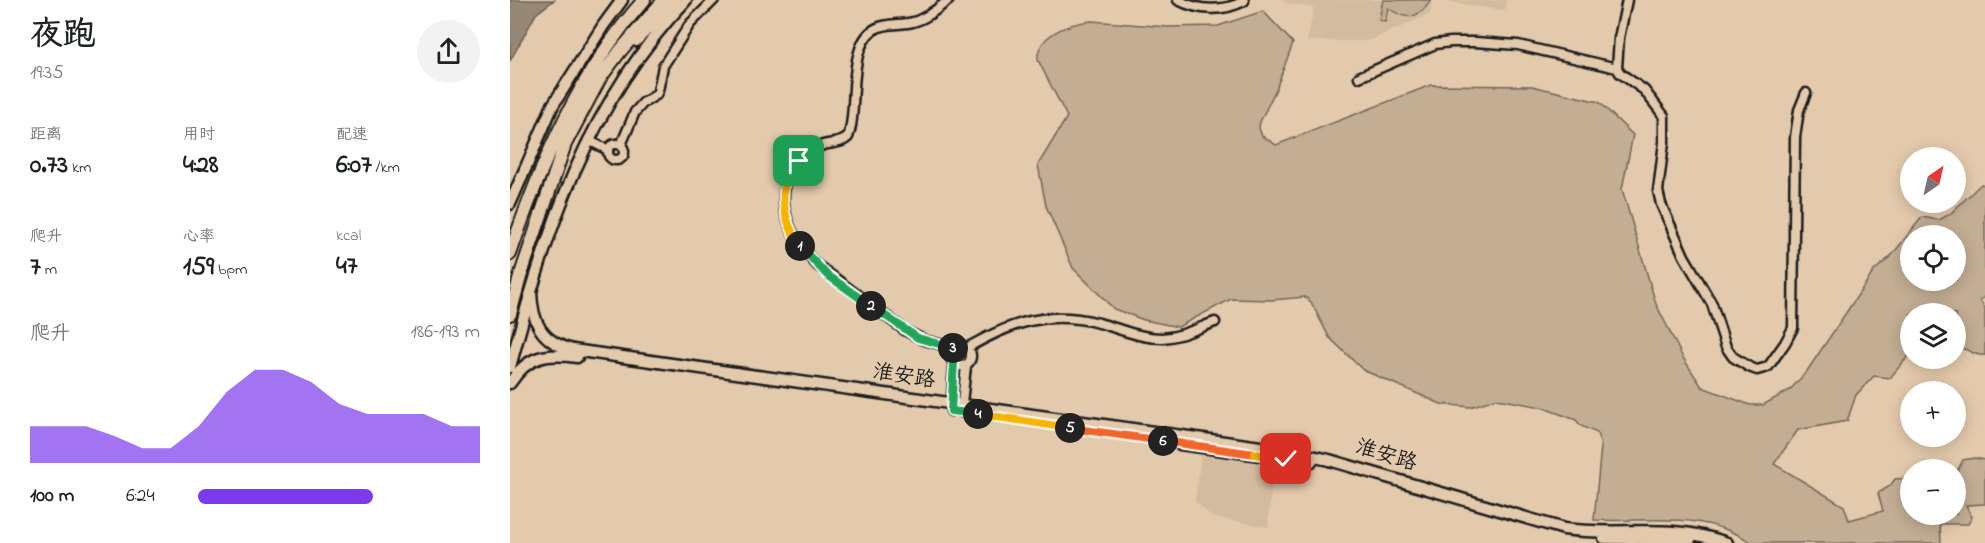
<!DOCTYPE html>
<html lang="zh">
<head>
<meta charset="utf-8">
<style>
	:root { --surface:#fff; --page:#f2f2f2; --text:#202124; --muted:#757577; --accent:#7c3aed }
	body { margin:0; font-family:"Indie Flower","LXGW WenKai TC",sans-serif; background:var(--page); color:var(--text); height:100vh; display:flex; flex-direction:column; font-size:22px; white-space:nowrap }
	* { box-sizing:border-box; margin:0 }
	p { font-size:20px; color:var(--muted) }
	.icon { flex:none; width:33px; height:33px; fill:none; stroke:currentColor; stroke-width:2; stroke-linecap:round; stroke-linejoin:round }
	.map { position:relative; flex:1; overflow:hidden }
	.panel { display:flex; flex-direction:column; background:var(--surface); width:510px }
	.panel>* { flex:none }
	.needle { width:39px; rotate:34deg }
	.controls { position:absolute; left:1390px; top:147px; display:grid; gap:12px }
	.controls a { display:grid; place-items:center; width:66px; height:66px; border-radius:50%; background:var(--surface); box-shadow:0 3px 15px #0003; font-size:30px }
	.pin { position:absolute; display:grid; place-items:center; width:51px; height:51px; color:#fff; margin:-26px; border-radius:12px; box-shadow:0 3px 9px #0006 }
	.km { position:absolute; width:30px; height:30px; margin:-15px; border-radius:50%; background:#222; color:#fff; font-size:16px; line-height:30px; text-align:center }
	.round { display:grid; place-items:center; flex:none; width:63px; height:63px; border-radius:32px; background:var(--page) }
	.summary { display:flex; align-items:center; justify-content:space-between; height:102px; padding:0 30px }
	h1 { font-size:33px; font-weight:700; line-height:45px }
	.stats { display:grid; grid-template-columns:repeat(3,1fr); gap:9px; height:102px; padding:6px 30px }
	.stats div { display:grid; align-content:center }
	.stats b { font-size:26px; font-weight:700 }
	.stats small { font-size:16px; font-weight:400 }
	.stats p { font-size:16px }
	.chart { height:168px; padding:12px 30px }
	.chart p { display:flex; justify-content:space-between }
	.chart svg { width:100%; height:108px; margin-top:6px; fill:var(--accent); opacity:.7 }
	ul { padding:0 30px; list-style:none; font-size:20px }
	li { display:grid; grid-template-columns:96px 72px 1fr; align-items:center; height:45px }
	li i { height:15px; border-radius:8px; background:var(--accent) }
	main { display:flex; flex:1; min-height:0 }
	.map>svg:first-child { display:block }
	.built { fill:#d3bba0 }
	.green { fill:#c3ae94; stroke:#706558; stroke-width:1.5; fill-rule:evenodd }
	.water { fill:#978875; stroke:#665d51; stroke-width:1.5 }
	.lines { fill:none; stroke-linecap:round; stroke-linejoin:round }
	.minor-casing { stroke:#1c1c1c; stroke-width:13 }
	.major-casing { stroke:#1c1c1c; stroke-width:15 }
	.highway-casing { stroke:#1c1c1c; stroke-width:16 }
	.minor { stroke:#e4caac; stroke-width:8 }
	.major { stroke:#e4caac; stroke-width:10 }
	.highway { stroke:#e4caac; stroke-width:12 }
	.split-1-casing { stroke:#fff; stroke-width:12 }
	.split-2-casing { stroke:#fff; stroke-width:12 }
	.split-3-casing { stroke:#fff; stroke-width:12 }
	.split-4-casing { stroke:#fff; stroke-width:12 }
	.split-5-casing { stroke:#fff; stroke-width:12 }
	.split-6-casing { stroke:#fff; stroke-width:12 }
	.split-7-casing { stroke:#fff; stroke-width:12 }
	.split-8-casing { stroke:#fff; stroke-width:12 }
	.split-1 { stroke:#f5b400; stroke-width:8 }
	.split-2 { stroke:#22a559; stroke-width:8 }
	.split-3 { stroke:#22a559; stroke-width:8 }
	.split-4 { stroke:#22a559; stroke-width:8 }
	.split-5 { stroke:#f5b400; stroke-width:8 }
	.split-6 { stroke:#f0652b; stroke-width:8 }
	.split-7 { stroke:#f0652b; stroke-width:8 }
	.split-8 { stroke:#f5b400; stroke-width:8 }
	.labels { text-anchor:middle; dominant-baseline:central; stroke-width:5; stroke-linejoin:round; paint-order:stroke }
	.street-label { font-size:21px; fill:#1c1c1c; stroke:#e4caac }
</style>
</head>
<body>
<main>
<section class="panel">
<div class="summary"><div><h1>夜跑</h1><p>19:35</p></div><a class="round"><svg class="icon" aria-label="share" viewBox="0 0 24 24"><path d="M12 15V3M7 8l5-5 5 5M5 13v7h14v-7"/></svg></a></div>
<div class="stats">
<div><p>距离</p><b>0.73<small> km</small></b></div>
<div><p>用时</p><b>4:28</b></div>
<div><p>配速</p><b>6:07<small> /km</small></b></div>
</div>
<div class="stats">
<div><p>爬升</p><b>7<small> m</small></b></div>
<div><p>心率</p><b>159<small> bpm</small></b></div>
<div><p>kcal</p><b>47</b></div>
</div>
<div class="chart"><p><span>爬升</span>186–193 m</p>
<svg viewBox="0 0 160 44" preserveAspectRatio="none"><path d="M0 44V29L10 29L20 29L30 33L40 38L50 38L60 29L70 15L80 6L90 6L100 11L110 20L120 24L130 24L140 24L150 29L160 29V44z"/></svg>
</div>
<ul>
<li><b>100 m</b>6:24<i style="width:62%"></i></li>
</ul>
</section>
<div class="map">
<svg width="1475" height="543" viewBox="0 0 1475 543">
	<rect width="100%" height="100%" fill="#e4caac"/>
	<filter id="ink" filterUnits="userSpaceOnUse"><feTurbulence type="fractalNoise" baseFrequency=".0167" numOctaves="2"/><feDisplacementMap in="SourceGraphic" scale="12" xChannelSelector="R" yChannelSelector="G"/><feConvolveMatrix kernelMatrix="1 2 1 2 8 2 1 2 1" color-interpolation-filters="sRGB"/></filter>
	<g filter="url(#ink)">
		<!-- built -->
		<path class="built" d="M773,0H922L920,14L859,41H797L804,8L777,3Z
			M926,0H996L995,11Z
			M691,456L763,465L758,527L702,517L685,501Z"/>
		<!-- green -->
		<path class="green" d="M873,0H921C908,20 897,21 878,8L875,22L869,20Z
			M753,11L783,43L766,89L750,122L749,128L752,136L766,145L921,85L1022,86L1089,102L1123,135L1112,189L1146,304L1173,358L1192,387L1240,405H1253L1280,390L1297,371L1364,271L1382,255L1412,217L1429,220L1440,214L1471,184L1475,185V297L1470,300L1475,309V355C1463,357 1459,347 1446,348V314H1401V353L1380,378L1364,376L1346,395L1337,421L1288,430L1264,464L1334,506L1339,520L1373,511L1368,493L1380,486L1385,479L1401,478V514H1446V473L1453,460L1465,458L1475,460V504L1456,505L1462,517L1458,524H1430L1431,543H1243C1189,509 1143,523 1084,520L1091,446L1087,433L1071,426L1066,420L1031,407L999,401L985,399L960,407L931,404L853,370L819,337L801,302L795,297L762,300L721,299L668,327L634,320L604,309L563,268L536,206L528,165L557,117L528,60C526,35 560,23 581,21L658,27L708,26ZM1401,236H1446V280H1401Z"/>
		<!-- water -->
		<path class="water" d="M0,0H44L26,14L0,61Z"/>
		<g class="lines">
			<!-- minor casing -->
			<g class="minor-casing">
				<path id="minor" d="M439,0C428,8 416,19 403,22C392,25 377,23 367,28C335,43 349,110 338,137C331,145 317,142 308,147C255,177 271,229 307,265L396,331L414,340L445,348
					M668,0C689,11 713,12 734,1
					M1107,68L1109,38L1117,0
					M849,77L925,44L941,42H965L1008,45L1107,68L1110,73L1134,90L1154,116V142L1148,191L1151,204L1174,256L1202,304L1216,347L1223,357L1239,367L1247,370L1258,367L1275,343L1283,328L1285,137L1289,110L1296,93
					M78,140L98,150
					M98 152a8 8 0 1 1 16 0a8 8 0 1 1-16 0Z
					M111,145L125,112L133,103L146,95L148,91L153,66L180,24L204,0
					M441 356a10 10 0 1 1 20 0a10 10 0 1 1-20 0Z
					M457,348C502,322 537,310 589,323C610,329 630,338 652,338C671,337 688,328 705,322
					M441,411L444,363
					M451,412L456,366"/>
			</g>
			<!-- major casing -->
			<g class="major-casing">
				<path id="major" d="M126,41L165,0
					M0,204L43,105L93,26L112,0
					M21,292C22,322 31,342 63,350L779,451L819,460L1054,529C1112,537 1159,522 1217,543
					M0,367C36,231 77,104 176,0
					M0,383C18,355 37,353 67,357
					M670,444L801,462
					M1094,538L1180,540"/>
			</g>
			<!-- highway casing -->
			<g class="highway-casing">
				<path id="highway" d="M0,254C31,163 69,73 134,0
					M0,314L10,277L55,144L90,78L111,50L154,0"/>
			</g>
			<!-- minor -->
			<use href="#minor" class="minor"/>
			<!-- major -->
			<use href="#major" class="major"/>
			<!-- highway -->
			<use href="#highway" class="highway"/>
		</g>
	</g>
	<g class="lines" filter="url(#ink)">
		<!-- split-1 casing -->
		<g class="split-1-casing">
			<path id="split-1" d="M289,161C264,185 273,220 290,246"/>
		</g>
		<!-- split-2 casing -->
		<g class="split-2-casing">
			<path id="split-2" d="M290,246L316,274L361,306"/>
		</g>
		<!-- split-3 casing -->
		<g class="split-3-casing">
			<path id="split-3" d="M361,306L408,338L443,348"/>
		</g>
		<!-- split-4 casing -->
		<g class="split-4-casing">
			<path id="split-4" d="M443,348H445L441,357L444,363L441,411L468,414"/>
		</g>
		<!-- split-5 casing -->
		<g class="split-5-casing">
			<path id="split-5" d="M468,414L560,428"/>
		</g>
		<!-- split-6 casing -->
		<g class="split-6-casing">
			<path id="split-6" d="M560,428L653,441"/>
		</g>
		<!-- split-7 casing -->
		<g class="split-7-casing">
			<path id="split-7" d="M653,441L745,454"/>
		</g>
		<!-- split-8 casing -->
		<g class="split-8-casing">
			<path id="split-8" d="M745,454L776,459"/>
		</g>
		<!-- split-1 -->
		<use href="#split-1" class="split-1"/>
		<!-- split-2 -->
		<use href="#split-2" class="split-2"/>
		<!-- split-3 -->
		<use href="#split-3" class="split-3"/>
		<!-- split-4 -->
		<use href="#split-4" class="split-4"/>
		<!-- split-5 -->
		<use href="#split-5" class="split-5"/>
		<!-- split-6 -->
		<use href="#split-6" class="split-6"/>
		<!-- split-7 -->
		<use href="#split-7" class="split-7"/>
		<!-- split-8 -->
		<use href="#split-8" class="split-8"/>
	</g>
	<g class="labels">
		<!-- street labels -->
		<g class="street-label">
			<text transform="translate(394 377) rotate(9)">淮安路</text>
			<text transform="translate(876 456) rotate(17)">淮安路</text>
		</g>
	</g>
</svg>
<div class="controls">
<a><svg class="needle" viewBox="-14 -14 28 28"><path d="M0-13l5 13h-10z" fill="#e53935"/><path d="M0 13l5-13h-10z" fill="#757577"/></svg></a>
<a><svg class="icon" aria-label="locate" viewBox="0 0 24 24"><circle cx="12" cy="12" r="6"/><path d="M12 2v4M12 18v4M2 12h4M18 12h4"/></svg></a>
<a><svg class="icon" aria-label="layers" viewBox="0 0 24 24"><path d="M12 4l9 5-9 5-9-5zM3 14l9 5 9-5"/></svg></a>
<a>+</a>
<a>−</a>
</div>
<div class="pin" style="left:289px;top:161px;background:#1e9e55"><svg class="icon" aria-label="arrive" viewBox="0 0 24 24"><path d="M6 21V4h12l-3 4 3 4H6"/></svg></div>
<div class="pin" style="left:776px;top:459px;background:#d93025"><svg class="icon" aria-label="check" viewBox="0 0 24 24"><path d="M5 12l5 5 9-10"/></svg></div>
<b class="km" style="left:290px;top:246px">1</b>
<b class="km" style="left:361px;top:306px">2</b>
<b class="km" style="left:443px;top:348px">3</b>
<b class="km" style="left:468px;top:414px">4</b>
<b class="km" style="left:560px;top:428px">5</b>
<b class="km" style="left:653px;top:441px">6</b>
</div>
</main>
</body>
</html>
